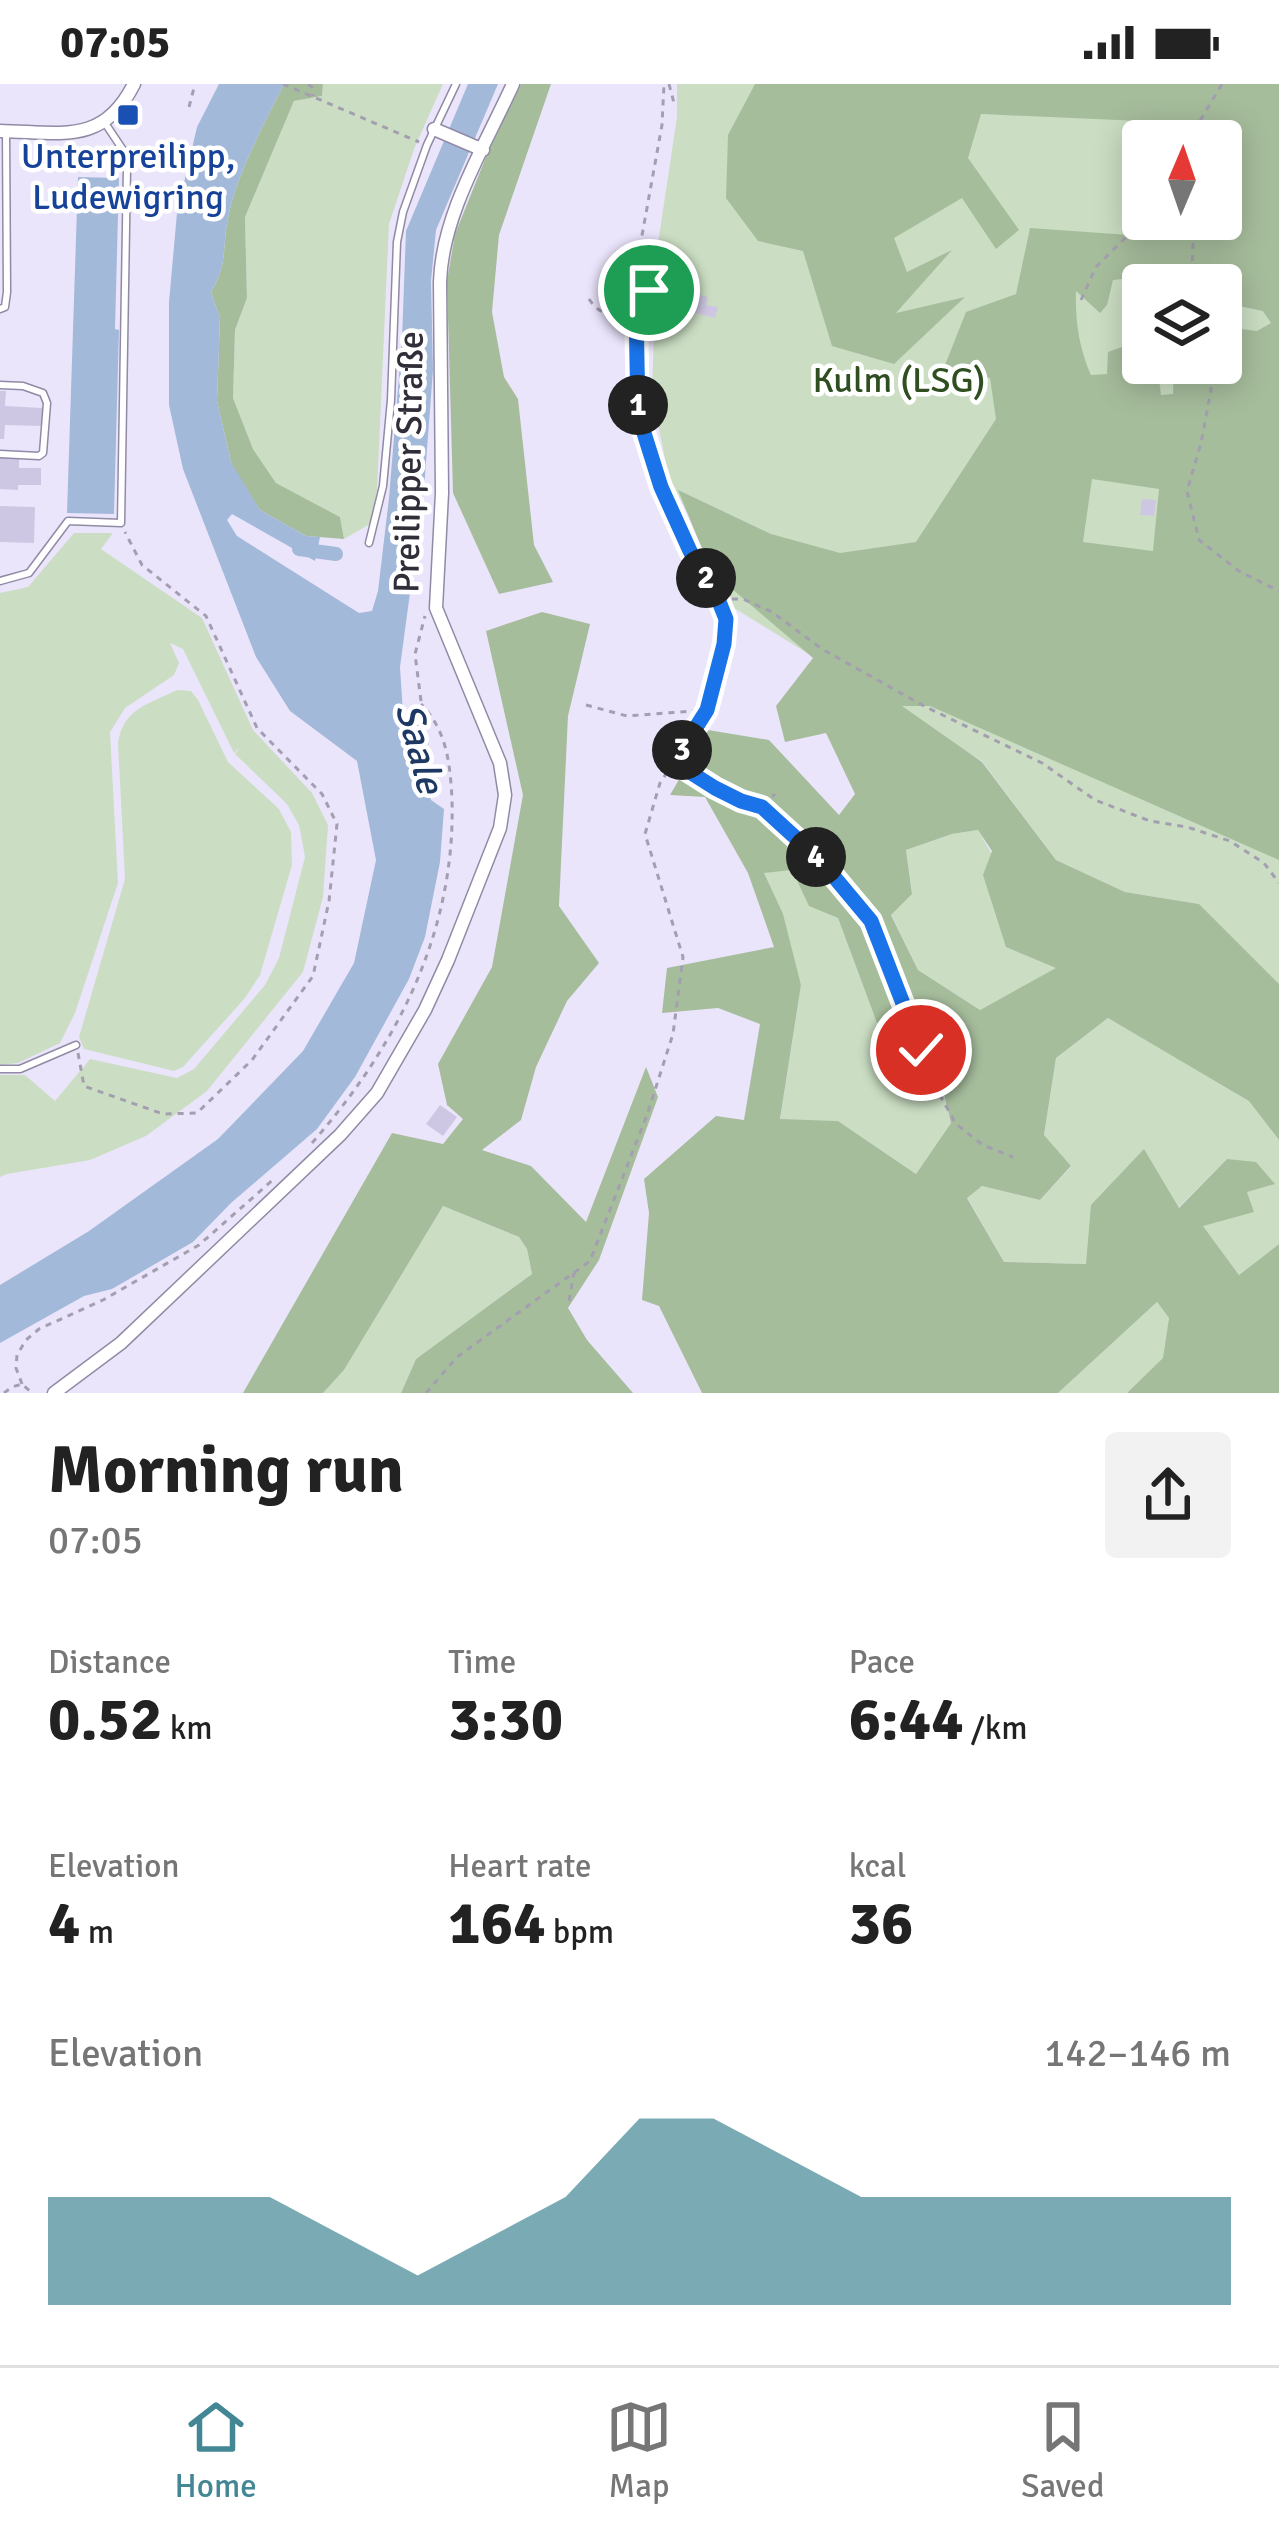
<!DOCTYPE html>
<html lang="en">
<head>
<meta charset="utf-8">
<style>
	:root { --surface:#fff; --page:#f2f2f2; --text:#222; --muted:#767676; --line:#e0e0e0; --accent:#438795 }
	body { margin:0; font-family:Signika,sans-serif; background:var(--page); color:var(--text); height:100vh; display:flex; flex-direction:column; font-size:45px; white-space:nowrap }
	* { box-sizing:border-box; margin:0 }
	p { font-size:39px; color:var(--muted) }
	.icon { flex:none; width:66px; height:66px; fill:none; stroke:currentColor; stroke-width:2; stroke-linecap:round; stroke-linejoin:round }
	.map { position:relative; height:1309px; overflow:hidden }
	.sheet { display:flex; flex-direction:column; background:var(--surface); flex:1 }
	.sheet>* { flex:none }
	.needle { width:78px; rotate:2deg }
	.controls { position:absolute; left:1122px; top:36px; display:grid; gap:24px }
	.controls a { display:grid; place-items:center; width:120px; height:120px; border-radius:12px; background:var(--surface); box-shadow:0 6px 30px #0003; font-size:60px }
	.pin { position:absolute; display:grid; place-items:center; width:102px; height:102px; color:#fff; margin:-51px; border:6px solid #fff; border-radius:50%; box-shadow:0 3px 12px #0007 }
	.km { position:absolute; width:60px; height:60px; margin:-30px; border-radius:50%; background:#222; color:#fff; font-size:33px; line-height:60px; text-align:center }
	.round { display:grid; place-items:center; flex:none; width:126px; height:126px; border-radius:12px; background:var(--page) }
	.headline { display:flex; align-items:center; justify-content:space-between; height:204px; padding:0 48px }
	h1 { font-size:66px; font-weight:800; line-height:90px }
	.metrics { display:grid; grid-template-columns:repeat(3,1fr); gap:18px; height:204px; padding:12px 48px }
	.metrics div { display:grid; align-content:center }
	.metrics b { font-size:60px; font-weight:800 }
	.metrics small { font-size:33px; font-weight:400 }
	.metrics p { font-size:33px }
	.chart { height:336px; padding:24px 48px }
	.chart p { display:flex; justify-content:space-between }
	.chart svg { width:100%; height:216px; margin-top:12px; fill:var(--accent); opacity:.7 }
	.status { display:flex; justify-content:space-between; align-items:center; height:84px; padding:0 60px; background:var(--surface); direction:ltr }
	.status svg { height:33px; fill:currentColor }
	.menu { display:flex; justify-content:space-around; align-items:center; height:168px; border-top:3px solid var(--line); background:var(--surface); font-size:33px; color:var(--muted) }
	.menu a { display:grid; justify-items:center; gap:6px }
	.menu .active { color:var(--accent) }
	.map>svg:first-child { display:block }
	.green { fill:#cbdec3; fill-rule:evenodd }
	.forest { fill:#a6bd9c; fill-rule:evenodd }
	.water { fill:#a3b9d9 }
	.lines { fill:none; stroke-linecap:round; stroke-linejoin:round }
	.canal { stroke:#a3b9d9; stroke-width:14 }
	.building { fill:#cec7e3 }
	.service-casing { stroke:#918aa4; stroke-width:9 }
	.minor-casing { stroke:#918aa4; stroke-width:15 }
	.path { stroke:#a39eb0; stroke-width:3; stroke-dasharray:6 6; stroke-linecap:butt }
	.service { stroke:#fff; stroke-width:6 }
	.minor { stroke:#fff; stroke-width:12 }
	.route-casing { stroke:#fff; stroke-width:24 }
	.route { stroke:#1a73e8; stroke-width:15 }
	.transit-dot { fill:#1a4fb4; stroke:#fff; stroke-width:4.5 }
	.labels { text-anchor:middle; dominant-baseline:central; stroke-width:9; stroke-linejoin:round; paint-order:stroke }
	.transit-label { font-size:36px; fill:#164399; stroke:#fff }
	.park-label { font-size:36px; fill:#2f4f20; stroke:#fff }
	.street-label { font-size:36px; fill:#312e39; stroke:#fff }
	.water-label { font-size:39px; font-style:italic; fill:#1d3963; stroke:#fff }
</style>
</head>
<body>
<div class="status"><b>07:05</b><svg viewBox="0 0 49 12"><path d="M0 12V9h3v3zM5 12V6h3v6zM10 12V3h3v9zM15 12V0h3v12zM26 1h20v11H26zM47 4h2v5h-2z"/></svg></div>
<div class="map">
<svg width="1279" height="1309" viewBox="0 0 1279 1309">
	<rect width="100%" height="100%" fill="#ebe5fc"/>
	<!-- green -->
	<path class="green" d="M323,0H443L414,65L389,140L377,407L370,440L344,455L340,433L276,399L253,365L233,314L235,246L247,214L245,133L294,17L322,12Z
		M677,0H1279V1039L1262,1034L1279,1056V1160L1239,1191L1202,1141L1227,1075L1178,1124L1144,1066L1087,1180L1004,1178L967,1113L982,1102L1040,1116L1071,1083L1044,1051L1056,974L1108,934L1181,976L1199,820L1125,808L1056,776L982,677L734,524L668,390L652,310L656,173L677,33ZM1143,57H1221V135H1143ZM1143,201H1221V279H1143Z
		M74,449H113L101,465L202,534L253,646L312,709L328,741L323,813L303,888L207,1007L146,1052L90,1076L7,1090L0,1093V991H25L55,1017L90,975L177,994L194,985L265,901L279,874L305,773L299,741L287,720L235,670L240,663L234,669L183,565L170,559L179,579L174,591L125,624L110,648L118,799L75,929L60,959L18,979L0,981V509L28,503Z
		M177,606L191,607L198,616L228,678L279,725L291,748L292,781L260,891L245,914L183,983L174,987L84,965L79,953L125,795L118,659C123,625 148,620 177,606Z
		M978,746L1057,884L980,926L918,886L891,830L912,809L906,766L952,750Z
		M792,786L809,821L838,834L887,966L936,982L951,1039L916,1090L838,1037L780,1036L801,901L764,788Z
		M443,1122L519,1153L527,1165L532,1190L416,1275L401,1309H323L344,1286Z
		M1157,1218L1169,1234L1164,1274L1127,1309H1058Z"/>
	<!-- forest -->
	<path class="forest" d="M284,0H323L322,12L294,17L245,133L247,214L235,246L233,314L253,365L276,399L340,433L344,455L306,452L260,426L239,396L231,378L217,317L220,234L211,208C228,180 222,163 228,134C236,91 264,40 284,0Z
		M521,0H551L499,151L492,228L504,293L518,315L534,461L553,498L499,510L453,409L447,197L455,150L488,68Z
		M755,0H1279V776L930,622H902L982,678L1056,776L1125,808L1199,820L1279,900V1056L1249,1017L1108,934L1056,974L1044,1051L1071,1082L1040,1116L982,1102L967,1114L1004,1178L1086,1180L1091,1121L1144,1065L1179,1124L1227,1075L1256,1078L1275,1100L1247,1108L1254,1128L1203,1142L1239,1191L1279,1160V1309H1127L1163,1274L1169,1234L1157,1218L1058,1309H702L659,1222L642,1216L649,1129L644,1095L716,1032L744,1036L760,940L718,924L662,929L667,884L774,863L748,789L705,713L670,711L708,646L769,656L839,731L855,710L826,649L785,658L776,622L813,574L711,487L678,406L771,450L840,469L916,458L996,335L990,294L943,286L966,228L1016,210L1030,144L1201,156L1209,135H1221V57H1212L1208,40L981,30L968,74L1019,146L996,165L962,114L894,154L907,188L952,166L896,229L965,213L894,280L832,262L803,167L758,157L726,114L728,51ZM1153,181L1160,182L1165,201H1181V194L1186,185L1195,187L1206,201H1221V214L1234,221L1263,227L1271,239L1257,247L1241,245L1227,229L1221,226V279H1212V283L1192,294L1190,279H1174L1173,310L1161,311L1157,279H1143V247H1122V263L1108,268L1107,290L1091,291C1079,264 1075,236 1076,207L1100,229L1107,221L1113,196L1141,193L1143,227V201H1150ZM1092,395L1159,405L1153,467L1083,458ZM978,746L992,767L983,791L1006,863L1056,884L980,926L918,886L891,831L912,810L906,766L952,750ZM792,786L809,822L838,834L887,966L937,982L951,1039L916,1090L838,1037L780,1035L801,901L783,830L764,789Z
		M542,528L590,540L568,632L559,822L599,879L567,917L536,983L521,1036L482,1066L531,1082L586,1138L646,983L658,1013L599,1176L568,1224L587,1256L633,1309H401L416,1275L532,1190L527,1165L519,1153L443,1122L344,1286L323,1309H243L392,1049L443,1060L463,1035L447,1021L438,980L492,883L523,711L486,547Z"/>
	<!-- water -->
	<path class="water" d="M219,0H284C264,40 236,91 228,134C222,163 228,180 211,208L220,234L217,317L231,378L260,426L306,452L320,453L315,477L232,430L227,436L237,452L359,529L372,527L378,507L389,414L402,255L406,147L468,0H498L436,146L431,197L433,286L424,405L400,583L403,629L417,643L426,647L429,659L421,676L431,716L444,725L440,778L425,853L409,895L355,993L317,1045L231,1119L193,1158L112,1205L84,1212L0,1259V1201L89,1147L218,1055L303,967L354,879L376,776L357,677L290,627L256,573L183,385L169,321V218L177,129L197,43Z
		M78,93L119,94L115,245L119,246L114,430L67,429Z"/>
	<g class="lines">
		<!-- canal -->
		<path class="canal" d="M299,465L336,470"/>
	</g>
	<!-- building -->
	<path class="building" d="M700,211L708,213L706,221L718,223L715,234L695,229Z
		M0,307H6L5,322L43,324V342L5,341L4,355H0Z
		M0,372L19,373V384H41V401H18V406L0,405Z
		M1142,415L1156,416L1154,432L1140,431Z
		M0,422L35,423L34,459L0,458Z
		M440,1021L457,1033L443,1052L426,1040Z"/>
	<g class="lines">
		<!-- service casing -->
		<g class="service-casing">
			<path id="service" d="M0,225L5,223L7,208L6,47
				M0,301L23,302L43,309L47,319L43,369L39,372L0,370
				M369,459L383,402L391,316L397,158L403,128L427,61L456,0
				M0,497L29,489L68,437L121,439L127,84L123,66L105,39
				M0,985H20L76,961"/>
		</g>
		<!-- minor casing -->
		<g class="minor-casing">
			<path id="minor" d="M434,45L483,66
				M0,47C61,48 103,62 134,0
				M54,1309L121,1259L340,1051L377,1009L425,926L448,876L500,744L505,711L500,679L436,524L442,409L440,198C442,130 485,62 513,0"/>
		</g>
		<!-- path -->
		<path class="path" d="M283,0L419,58
			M308,0L312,3L313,12
			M669,0L674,19
			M189,23L195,0
			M119,40H125L132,28
			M1188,57L1222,0
			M1194,135L1192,186L1195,201
			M641,178C650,213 657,220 692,228
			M589,215C600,232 619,237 634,225
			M1081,216L1096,183L1144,135
			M1208,279L1211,306L1201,359L1187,407L1199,456L1239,487L1279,507
			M720,515H743L772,528L822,565L924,622L1042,679L1095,716L1150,737L1187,743L1230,757L1264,779L1279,799
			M421,617L415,570L425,532
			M586,621L627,632L706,626
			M417,643L423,641V626
			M675,678L715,704L741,717L762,723L820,776L871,837L899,914L915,945L931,995L956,1040L983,1061L1013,1073
			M763,721L775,710
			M78,969L84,1002L163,1030L197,1029L252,976L313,892L329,817L337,740L322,710L257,644L206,532L142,481L125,448
			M312,1059C397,962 456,847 452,715C450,679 447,647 421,620
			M569,1217L574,1189
			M22,1300L16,1284L17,1271L26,1256L39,1245L103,1216L199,1161L275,1094
			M4,1309L12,1303L22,1300L32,1309
			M426,1309L457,1273L590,1177L647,1031L673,950L683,873L645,750L660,699L708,626L724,560L726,535L718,515L690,467L661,403L638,330L636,224L639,168L662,41L664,0"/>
		<!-- service -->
		<use href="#service" class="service"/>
		<!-- minor -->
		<use href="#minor" class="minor"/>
	</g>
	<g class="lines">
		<!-- route casing -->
		<g class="route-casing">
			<path id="route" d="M649,206L639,171L636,224L638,330L661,403L690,467L718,515L726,535L724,560L707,626L674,678L715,704L741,717L762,723L820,776L871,837L921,966"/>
		</g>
		<!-- route -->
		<use href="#route" class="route"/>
	</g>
	<!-- markers -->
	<rect class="transit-dot" x="116" y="19" width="24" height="24" rx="6"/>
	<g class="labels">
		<!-- transit labels -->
		<g class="transit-label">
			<text x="128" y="72">Unterpreilipp,<tspan x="128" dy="41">Ludewigring</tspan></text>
		</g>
		<!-- park labels -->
		<g class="park-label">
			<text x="899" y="296">Kulm (LSG)</text>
		</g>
		<!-- street labels -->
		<g class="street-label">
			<text transform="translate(409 378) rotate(-89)">Preilipper Straße</text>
		</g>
		<!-- water labels -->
		<g class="water-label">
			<text transform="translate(420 664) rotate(75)">Saale</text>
		</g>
	</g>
</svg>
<div class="controls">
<a><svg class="needle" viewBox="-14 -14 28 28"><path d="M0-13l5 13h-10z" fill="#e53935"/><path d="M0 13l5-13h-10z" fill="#767676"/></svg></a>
<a><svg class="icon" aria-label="layers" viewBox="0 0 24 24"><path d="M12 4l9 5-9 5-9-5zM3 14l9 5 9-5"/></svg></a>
</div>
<div class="pin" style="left:649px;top:206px;background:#1e9e55"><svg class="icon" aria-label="arrive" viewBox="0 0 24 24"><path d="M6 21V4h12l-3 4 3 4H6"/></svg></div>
<div class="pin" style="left:921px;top:966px;background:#d93025"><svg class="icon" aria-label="check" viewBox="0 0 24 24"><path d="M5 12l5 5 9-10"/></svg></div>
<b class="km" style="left:638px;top:321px">1</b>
<b class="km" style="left:706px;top:494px">2</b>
<b class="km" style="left:682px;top:666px">3</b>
<b class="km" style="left:816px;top:773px">4</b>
</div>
<section class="sheet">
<div class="headline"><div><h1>Morning run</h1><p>07:05</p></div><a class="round"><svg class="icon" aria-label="share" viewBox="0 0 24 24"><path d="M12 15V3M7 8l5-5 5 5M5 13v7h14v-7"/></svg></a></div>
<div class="metrics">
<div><p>Distance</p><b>0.52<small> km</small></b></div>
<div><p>Time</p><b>3:30</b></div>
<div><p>Pace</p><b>6:44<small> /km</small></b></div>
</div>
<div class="metrics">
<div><p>Elevation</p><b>4<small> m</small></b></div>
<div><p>Heart rate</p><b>164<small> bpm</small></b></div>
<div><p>kcal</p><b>36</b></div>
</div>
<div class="chart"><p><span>Elevation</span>142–146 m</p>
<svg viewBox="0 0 160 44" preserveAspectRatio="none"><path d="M0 44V22L10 22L20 22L30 22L40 30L50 38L60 30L70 22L80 6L90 6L100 14L110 22L120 22L130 22L140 22L150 22L160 22V44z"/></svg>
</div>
</section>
<nav class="menu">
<a class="active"><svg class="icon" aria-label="home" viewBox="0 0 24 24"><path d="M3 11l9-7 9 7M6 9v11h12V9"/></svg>Home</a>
<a><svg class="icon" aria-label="map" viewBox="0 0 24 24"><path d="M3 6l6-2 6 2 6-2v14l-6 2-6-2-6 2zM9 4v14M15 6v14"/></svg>Map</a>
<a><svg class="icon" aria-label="saved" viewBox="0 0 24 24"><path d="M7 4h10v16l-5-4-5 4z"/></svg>Saved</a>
</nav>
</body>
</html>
